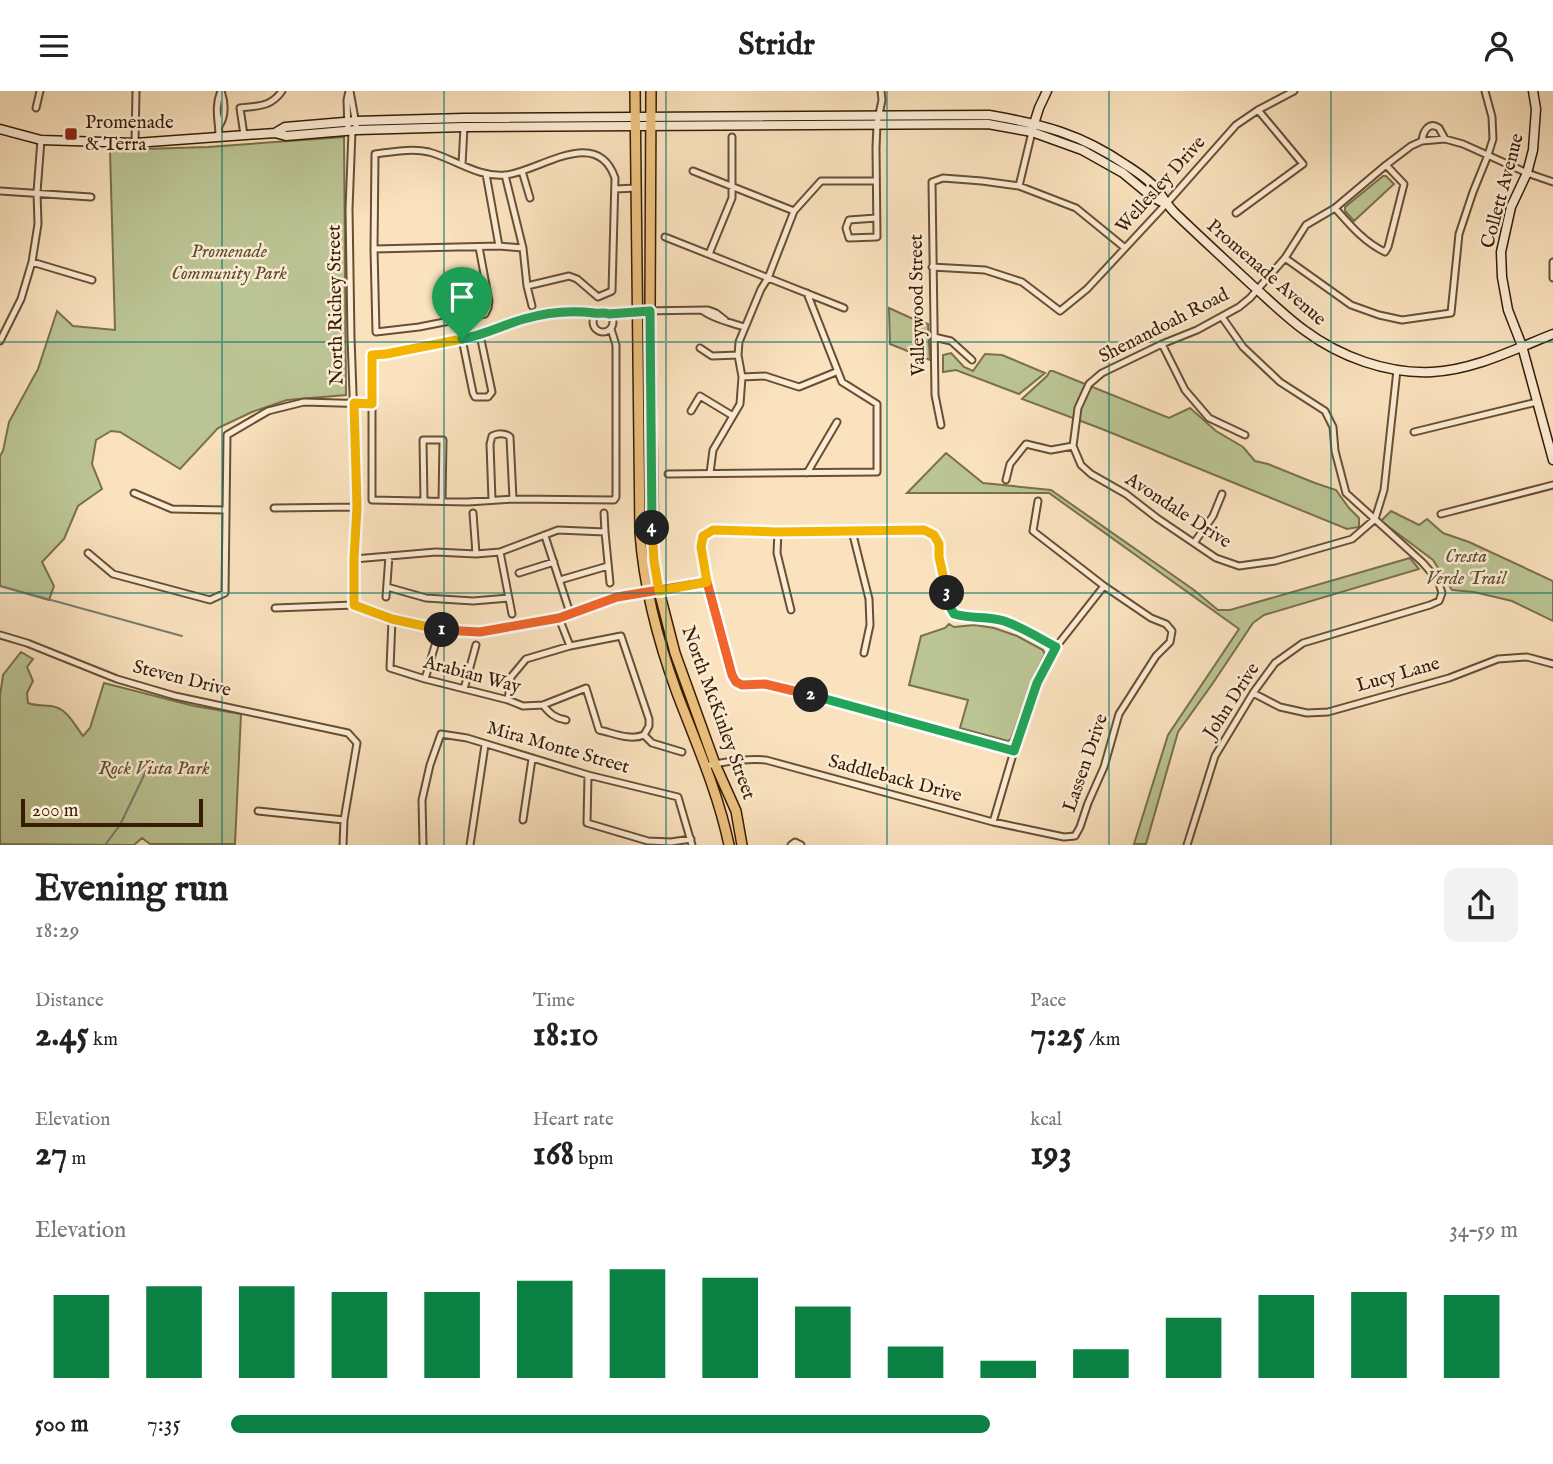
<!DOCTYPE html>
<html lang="en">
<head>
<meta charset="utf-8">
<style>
	:root { --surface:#fff; --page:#f2f2f2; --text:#222; --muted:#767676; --accent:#0b8043 }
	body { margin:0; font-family:"IM FELL English",serif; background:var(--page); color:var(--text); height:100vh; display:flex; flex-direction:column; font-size:26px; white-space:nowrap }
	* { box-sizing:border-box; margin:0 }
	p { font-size:23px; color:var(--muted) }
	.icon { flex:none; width:38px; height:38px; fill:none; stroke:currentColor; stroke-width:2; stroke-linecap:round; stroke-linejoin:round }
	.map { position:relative; height:754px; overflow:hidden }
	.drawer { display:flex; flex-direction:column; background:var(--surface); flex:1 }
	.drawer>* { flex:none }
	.scale { position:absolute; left:21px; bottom:18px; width:182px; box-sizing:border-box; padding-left:7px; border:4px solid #371d04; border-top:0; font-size:19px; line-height:24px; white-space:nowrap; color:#371d04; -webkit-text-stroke:5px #fcecd5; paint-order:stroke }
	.pin { position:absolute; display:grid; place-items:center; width:60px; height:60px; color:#fff; margin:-72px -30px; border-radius:50% 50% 50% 0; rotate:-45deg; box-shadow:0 0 7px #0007 }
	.pin .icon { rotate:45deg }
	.km { position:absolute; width:35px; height:35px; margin:-18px; border-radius:50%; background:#222; color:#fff; font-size:19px; line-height:35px; text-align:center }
	.round { display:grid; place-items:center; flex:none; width:74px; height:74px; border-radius:14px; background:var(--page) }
	.summary { display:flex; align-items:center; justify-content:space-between; height:119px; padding:0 35px }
	h1 { font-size:38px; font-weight:800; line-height:52px }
	.stats { display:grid; grid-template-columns:repeat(3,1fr); gap:10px; height:119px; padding:7px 35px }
	.stats div { display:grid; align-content:center }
	.stats b { font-size:35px; font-weight:800 }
	.stats small { font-size:19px; font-weight:400 }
	.stats p { font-size:19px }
	.chart { height:196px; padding:14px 35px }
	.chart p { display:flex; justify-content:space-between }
	.chart svg { width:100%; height:126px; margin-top:7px; stroke:var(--accent); stroke-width:6 }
	ul { padding:0 35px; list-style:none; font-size:23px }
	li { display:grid; grid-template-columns:112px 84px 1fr; align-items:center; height:52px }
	li i { height:18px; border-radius:9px; background:var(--accent) }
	header { display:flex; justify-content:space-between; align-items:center; height:91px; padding:0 35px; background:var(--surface); font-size:32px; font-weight:800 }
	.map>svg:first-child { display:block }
	.green { fill:#bbc494; stroke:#79704c; stroke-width:2 }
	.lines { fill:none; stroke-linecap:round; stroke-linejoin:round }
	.stream { stroke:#757d6f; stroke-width:2 }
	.street-casing { stroke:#684e32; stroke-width:9 }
	.secondary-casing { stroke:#371d04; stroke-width:11 }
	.primary-casing { stroke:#371d04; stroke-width:12 }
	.street { stroke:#fcecd5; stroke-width:5 }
	.secondary { stroke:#fcecd5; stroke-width:8 }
	.primary { stroke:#edc17f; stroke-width:9 }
	.split-1-casing { stroke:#fff; stroke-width:14 }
	.split-2-casing { stroke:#fff; stroke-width:14 }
	.split-3-casing { stroke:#fff; stroke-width:14 }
	.split-4-casing { stroke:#fff; stroke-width:14 }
	.split-5-casing { stroke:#fff; stroke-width:14 }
	.split-1 { stroke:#f5b400; stroke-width:9 }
	.split-2 { stroke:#f0652b; stroke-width:9 }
	.split-3 { stroke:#22a559; stroke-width:9 }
	.split-4 { stroke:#f5b400; stroke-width:9 }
	.split-5 { stroke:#22a559; stroke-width:9 }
	.grid { fill:none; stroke:#0f766e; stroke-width:2; stroke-opacity:0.55 }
	.poi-dot { fill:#8f2418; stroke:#fcecd5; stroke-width:2.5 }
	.labels { text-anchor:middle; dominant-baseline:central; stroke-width:5; stroke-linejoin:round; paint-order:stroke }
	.poi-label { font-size:19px; fill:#371d04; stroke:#fcecd5; text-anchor:start }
	.street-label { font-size:19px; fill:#371d04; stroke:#fcecd5 }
	.park-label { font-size:19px; font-style:italic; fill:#5f4f2f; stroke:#fcecd5 }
</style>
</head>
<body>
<header><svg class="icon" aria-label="menu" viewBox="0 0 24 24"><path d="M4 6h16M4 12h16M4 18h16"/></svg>Stridr<svg class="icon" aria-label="person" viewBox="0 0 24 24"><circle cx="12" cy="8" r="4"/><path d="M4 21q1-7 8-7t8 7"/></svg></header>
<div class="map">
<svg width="1553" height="754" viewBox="0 0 1553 754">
	<rect width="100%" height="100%" fill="#fae2be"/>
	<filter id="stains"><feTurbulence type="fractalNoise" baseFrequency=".00286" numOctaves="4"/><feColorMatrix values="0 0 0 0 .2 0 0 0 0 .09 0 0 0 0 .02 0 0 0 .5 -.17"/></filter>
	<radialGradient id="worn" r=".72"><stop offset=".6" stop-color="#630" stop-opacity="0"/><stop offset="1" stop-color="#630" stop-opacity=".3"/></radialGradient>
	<!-- green -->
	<path class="green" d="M344,46L346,304L287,309L252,321L218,337L180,378L120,341L111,340L96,349L92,373L102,398L78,415L64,448L42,471L54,495L49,509L0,495V365L3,360L9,331L38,278L57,220L73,235L115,239L110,59L208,56Z
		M1383,85H1386L1394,93L1354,130L1345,120V116Z
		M889,217L911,227L928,233L930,269L890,253Z
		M951,262L964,276L973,280L985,263L1002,264L1045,282L1019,303L956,279L943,281V264Z
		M1050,280H1053L1169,327L1190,317L1216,340L1243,356L1255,370L1268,373L1315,392L1336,399L1349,417L1359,427V436L1347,438L1102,338L1022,308L1047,285Z
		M946,362L983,392L1051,399L1194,499L1218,519H1230L1410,467L1419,478L1264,524L1253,532L1213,592L1178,641L1146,753H1134L1168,644L1239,538L1049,402H907Z
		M1391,420L1419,434L1427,428L1443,442L1469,451L1553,490V530L1512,510L1474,501L1452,499L1433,469L1381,430Z
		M949,533L954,536L975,534L994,537L1017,545L1043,559L1045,563L1033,587L1011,648L1008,650L960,637L968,609L909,594L921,545L945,537Z
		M21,561L33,568L27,576L33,590L27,602L28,612C36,615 43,614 51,615C67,617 74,633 83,645L90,637L104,592L194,615L241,623L235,753H150L142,747L134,754L0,753V605L3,584Z"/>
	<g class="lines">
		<!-- stream -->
		<path class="stream" d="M0,495L182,545
			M105,754L120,734L146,680"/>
		<!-- street casing -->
		<g class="street-casing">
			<path id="street" d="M350,0L357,39
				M36,17L40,0
				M219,35C226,25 225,11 221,0
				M348,40L347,9L349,0
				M352,40L349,118L351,246L357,416L354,468V514
				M244,44L240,17C258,15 271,16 282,0
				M219,46C219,30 214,16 221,0
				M1422,50C1423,40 1429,30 1439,37L1445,48
				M135,52L136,0
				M462,74L464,36
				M522,80L530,107
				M693,80L794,120
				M486,83L499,155
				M505,84L523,157L527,195L532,215
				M1019,95L1032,41
				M615,98L637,97
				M0,100L91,106
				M1335,117C1350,134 1364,151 1385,161L1388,156L1404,93L1386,74
				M1236,122L1303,73L1258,19
				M876,127L849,129L846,137L849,147L877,146L876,57L877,33L882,9L881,0
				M665,146L844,217
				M479,156L489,210L488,217L485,223L419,236L376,241L374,158L375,63C392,61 412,57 429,61C455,68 478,87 506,84C540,80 597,34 615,87L612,200L598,206L577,188L569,185L527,195
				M374,158L499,155L523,157
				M709,163L732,107V46
				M1285,167L1351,214L1379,224L1402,229L1451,222L1459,143L1473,101L1488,64L1493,48L1492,26L1485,0
				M32,171L92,189
				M1553,171V187
				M932,176L985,179L1022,191L1060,220L1087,198L1166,113L1236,34L1258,19L1294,0
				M703,220C715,229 730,231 744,236
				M593 231a10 10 0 1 1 20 0a10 10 0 1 1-20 0Z
				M597,223L591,221L559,220L522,228L480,244L386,263L372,264V409L468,411L513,408L614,409L616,406V254L611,238
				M609,223L638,220L708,219L716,222L725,229
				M934,246L951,250L972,269
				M462,248L473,302L475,306H488L492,301L480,244
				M0,250L21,208L32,171L38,133L37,101L41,49
				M1162,253L1185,299L1209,327L1245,344
				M700,257L712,265L738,264
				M742,286L765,285L799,296L836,281
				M691,320L700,305L733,325
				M941,334L935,304L932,91L943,87L982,90L1019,95L1076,117L1125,157
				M1414,341L1537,311
				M1073,355L1078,317L1089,293L1102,282L1162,253L1197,239L1239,216L1250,207L1285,167L1306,134L1335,117L1386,74L1411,55L1422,50L1445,48L1463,53L1527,82L1553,91
				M1073,355L1081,374L1091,383L1126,403L1157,427L1216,467L1239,475L1275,470L1352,448L1375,428L1384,399L1397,279
				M710,382L713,359L740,313L742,286L738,264L739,251L761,198L768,187L794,120L821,90H876
				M807,382L837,331
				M668,383L877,381V313L842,291L807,202
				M1006,389L1010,373L1026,353L1051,359L1073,355
				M134,402L172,418L226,419
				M492,409L490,353L492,345C498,342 506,342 510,346L513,408
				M424,410L423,349H443L442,410
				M274,417L357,416
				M473,422L476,463
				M604,422L605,441
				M1441,423L1553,394
				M852,440L869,508L870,534L864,562
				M778,441L777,462L791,519
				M545,445L570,522
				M1194,452L1213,425L1222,403
				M500,461L512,523
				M88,462L113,483L210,509L225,502L227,344L268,320L304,311L372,313
				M354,468L436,461L476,463L500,461L558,439L605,441L610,492
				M519,482L554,471
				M560,489L608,475
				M387,496L426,507L473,510L509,507
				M659,500L707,491
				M386,506L389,465
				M275,517L354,514L392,529L439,538L480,541L559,527L617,506L649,501
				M559,527L570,555
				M392,529L390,577L425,588L508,609L523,615L543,614L586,597L599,639C613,642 630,650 644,644
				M0,544L27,552L117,588L175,605L348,642L357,652L344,729L343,754
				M425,588L436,551
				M464,598L476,554
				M1253,602L1280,616L1307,622L1328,621L1449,587L1498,568L1527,566L1553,573
				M508,609L511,586L526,568L570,555L621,545L649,628V635L644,644
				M543,614C550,623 555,627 566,629
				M644,644L652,652L682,661
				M1014,660L814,604L765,593L742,594L736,591L732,584L707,491L701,456L703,445L713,439L778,441L924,439L934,444L938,453L939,466L950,516L954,523L963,526L978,525L1003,530L1032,543L1056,556
				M706,675C727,670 745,667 766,669L993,731L1064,746L1075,745L1080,736L1088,712L1104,676L1119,623L1156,565L1170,551L1172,540L1166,533L1151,527L1104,495L1033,440L1038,410
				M588,684L587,732L648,750L671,751L691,748
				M258,720L344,729
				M523,729L532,668
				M993,731L1014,660L1037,592L1056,556L1104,495
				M423,754L422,709L430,674L441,643L467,647L588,684L678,706L692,754
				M470,754L485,654
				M791,754L795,751L801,754
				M1187,754L1215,665L1253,602L1275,572L1303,552L1430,514L1439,510L1442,502L1438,489L1422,471L1346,402L1335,360L1333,336L1325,320L1280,291L1243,256L1222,226"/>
		</g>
		<!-- secondary casing -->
		<g class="secondary-casing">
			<path id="secondary" d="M1533,0L1536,18L1533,59L1527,82L1511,116L1501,161L1502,186L1508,219L1522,255L1553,369
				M1033,36L1039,17L1047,0
				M0,38L41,49L135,52L275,42L286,45L357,39L464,36L988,33L1032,41L1082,59L1123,82L1152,106L1164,112
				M275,42L285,36L356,30L464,27L989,24C1042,33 1081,43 1126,74C1137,81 1152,91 1159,101C1164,108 1168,115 1175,122C1200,146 1226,170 1252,194C1269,209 1286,226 1304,239C1340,266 1387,283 1432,281C1474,279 1515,258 1553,243"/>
		</g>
		<!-- primary casing -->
		<g class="primary-casing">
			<path id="primary" d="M635,0L640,442C644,497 658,550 677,602C696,652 718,701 729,754
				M651,0L650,220L654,470L659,500L675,562L715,673L736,720L742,754"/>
		</g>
		<!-- street -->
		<use href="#street" class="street"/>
		<!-- secondary -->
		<use href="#secondary" class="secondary"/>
		<!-- primary -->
		<use href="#primary" class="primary"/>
	</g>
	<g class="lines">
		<!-- split-1 casing -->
		<g class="split-1-casing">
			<path id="split-1" d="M442,539L392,528L354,514V468L357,416L354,312L372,313V264L386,263L462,248"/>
		</g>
		<!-- split-2 casing -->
		<g class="split-2-casing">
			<path id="split-2" d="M442,539L480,541L559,527L617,506L707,491L732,584L736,591L742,594L765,593L811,604"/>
		</g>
		<!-- split-3 casing -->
		<g class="split-3-casing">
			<path id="split-3" d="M811,604L1014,660L1037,592L1056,556C1039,547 1022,536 1004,530C988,525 970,528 954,523L950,516L947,502"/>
		</g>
		<!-- split-4 casing -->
		<g class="split-4-casing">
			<path id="split-4" d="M652,437L654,470L659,500L707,491L701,456L703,445L713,439L778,441L924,439L934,444L939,453V466L947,502"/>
		</g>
		<!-- split-5 casing -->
		<g class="split-5-casing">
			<path id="split-5" d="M462,248C484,244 503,234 524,228C548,221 570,219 594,222C599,223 603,221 609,223L650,220L652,437"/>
		</g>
		<!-- split-1 -->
		<use href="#split-1" class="split-1"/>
		<!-- split-2 -->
		<use href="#split-2" class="split-2"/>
		<!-- split-3 -->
		<use href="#split-3" class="split-3"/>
		<!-- split-4 -->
		<use href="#split-4" class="split-4"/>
		<!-- split-5 -->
		<use href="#split-5" class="split-5"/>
	</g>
	<!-- grid -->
	<path class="grid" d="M222,0V754M444,0V754M666,0V754M887,0V754M1109,0V754M1331,0V754M0,251H1553M0,502H1553"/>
	<!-- markers -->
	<rect class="poi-dot" x="64" y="36" width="14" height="14" rx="3.5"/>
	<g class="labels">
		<!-- poi labels -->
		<g class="poi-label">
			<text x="85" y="32">Promenade<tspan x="85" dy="22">&amp; Terra</tspan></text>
		</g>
		<!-- street labels -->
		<g class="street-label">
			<text transform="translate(1161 94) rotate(-48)">Wellesley Drive</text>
			<text transform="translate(1503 100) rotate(-75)">Collett Avenue</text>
			<text transform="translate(1266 182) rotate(41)">Promenade Avenue</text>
			<text transform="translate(336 214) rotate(-91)">North Richey Street</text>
			<text transform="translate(918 214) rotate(-91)">Valleywood Street</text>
			<text transform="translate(1164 235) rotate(-27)">Shenandoah Road</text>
			<text transform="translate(1178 420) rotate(33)">Avondale Drive</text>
			<text transform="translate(472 584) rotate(15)">Arabian Way</text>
			<text transform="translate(1398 584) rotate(-16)">Lucy Lane</text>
			<text transform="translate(182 588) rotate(14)">Steven Drive</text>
			<text transform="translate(1232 610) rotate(-57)">John Drive</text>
			<text transform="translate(718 622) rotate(70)">North McKinley Street</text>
			<text transform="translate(558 657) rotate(16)">Mira Monte Street</text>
			<text transform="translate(1086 672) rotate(-71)">Lassen Drive</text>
			<text transform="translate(895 688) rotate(15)">Saddleback Drive</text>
		</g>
		<!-- park labels -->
		<g class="park-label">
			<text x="229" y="161">Promenade<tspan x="229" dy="22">Community Park</tspan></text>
			<text x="1466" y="466">Cresta<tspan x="1466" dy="22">Verde Trail</tspan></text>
			<text x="154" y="678">Rock Vista Park</text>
		</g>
	</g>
	<rect width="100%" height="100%" filter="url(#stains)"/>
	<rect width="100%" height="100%" fill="url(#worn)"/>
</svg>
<div class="scale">200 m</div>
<div class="pin" style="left:462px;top:248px;background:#1e9e55"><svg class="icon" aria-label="arrive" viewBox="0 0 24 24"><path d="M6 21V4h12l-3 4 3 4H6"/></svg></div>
<b class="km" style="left:442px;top:539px">1</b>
<b class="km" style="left:811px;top:604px">2</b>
<b class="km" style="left:947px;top:502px">3</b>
<b class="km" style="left:652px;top:437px">4</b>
</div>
<section class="drawer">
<div class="summary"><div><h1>Evening run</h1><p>18:29</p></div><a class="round"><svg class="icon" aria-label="share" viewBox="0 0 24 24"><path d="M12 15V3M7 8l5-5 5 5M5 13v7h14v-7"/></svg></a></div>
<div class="stats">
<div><p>Distance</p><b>2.45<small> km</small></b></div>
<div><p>Time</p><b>18:10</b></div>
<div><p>Pace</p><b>7:25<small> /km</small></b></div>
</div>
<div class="stats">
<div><p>Elevation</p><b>27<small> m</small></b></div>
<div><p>Heart rate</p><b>168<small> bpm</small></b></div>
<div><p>kcal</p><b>193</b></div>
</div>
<div class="chart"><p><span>Elevation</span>34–59 m</p>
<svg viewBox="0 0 160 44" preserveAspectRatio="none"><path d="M5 44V15M15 44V12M25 44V12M35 44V14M45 44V14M55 44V10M65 44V6M75 44V9M85 44V19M95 44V33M105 44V38M115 44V34M125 44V23M135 44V15M145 44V14M155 44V15"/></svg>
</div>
<ul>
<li><b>500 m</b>7:35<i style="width:59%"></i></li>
</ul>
</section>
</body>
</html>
